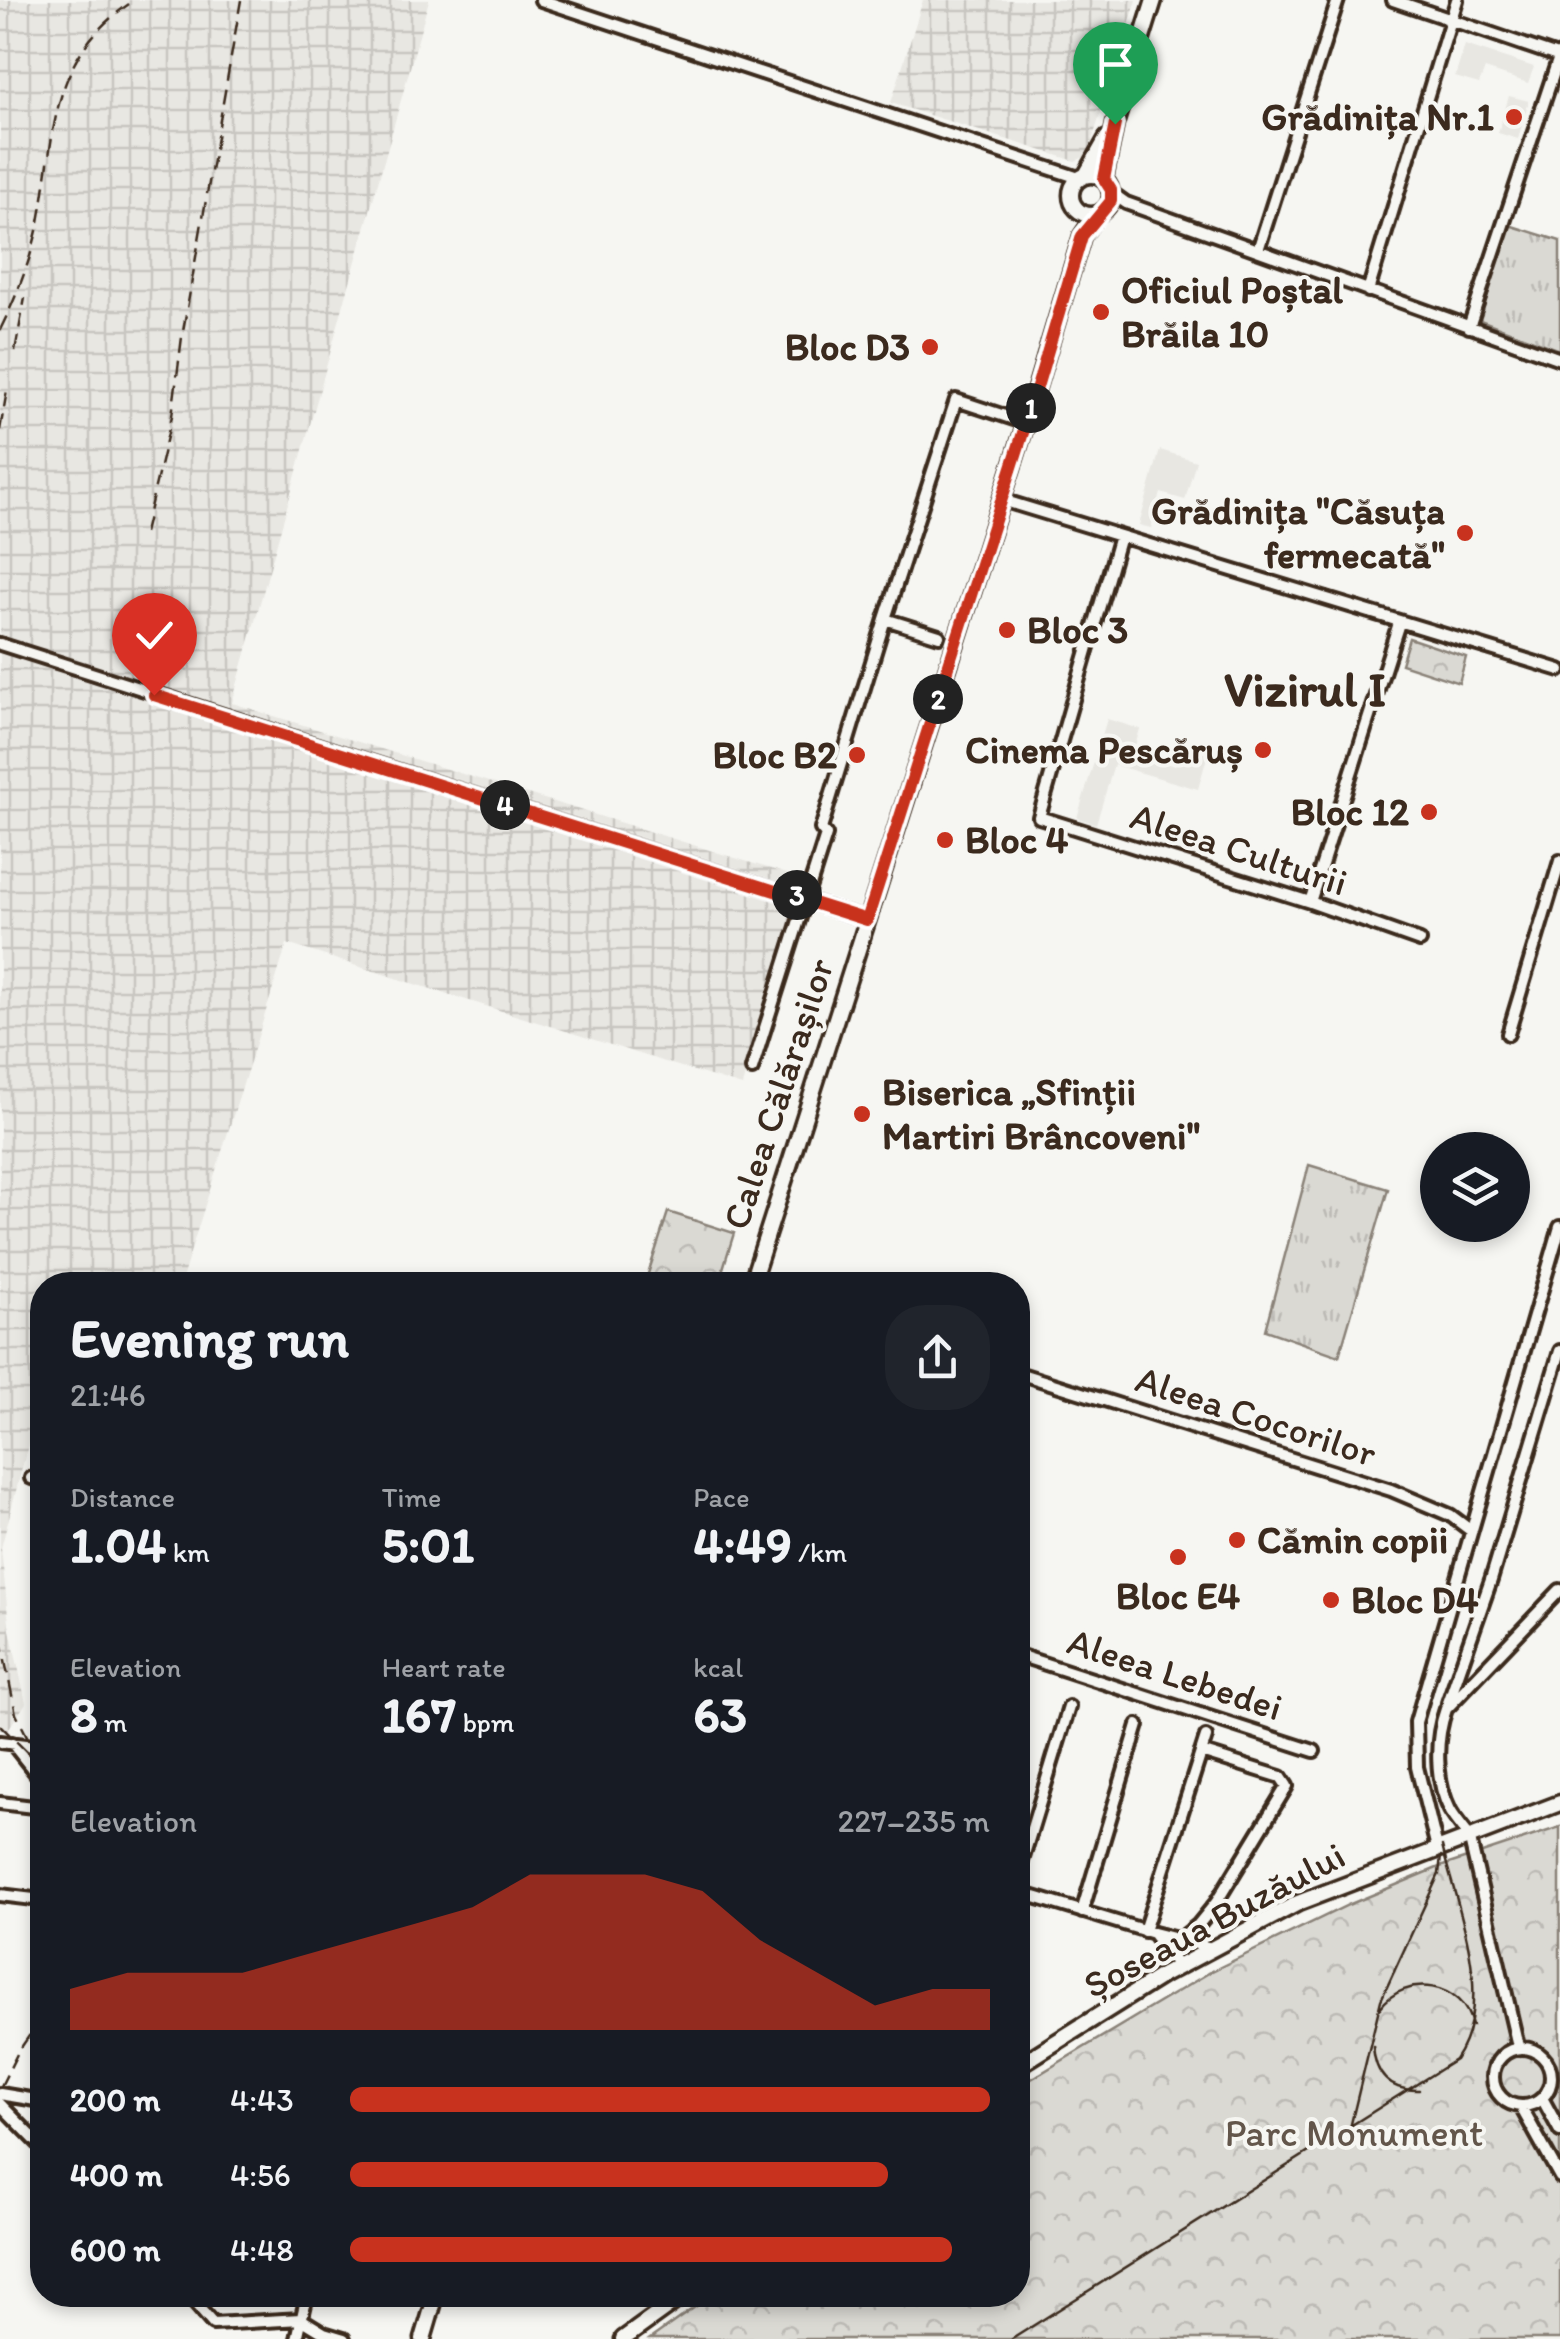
<!DOCTYPE html>
<html lang="en">
<head>
<meta charset="utf-8">
<style>
	:root { --surface:#171b24; --page:#20242c; --text:#f1f3f6; --muted:#9ea1a6; --accent:#c8321e }
	body { margin:0; font-family:Itim,sans-serif; background:var(--page); color:var(--text); height:100vh; display:flex; flex-direction:column; font-size:38px; white-space:nowrap }
	* { box-sizing:border-box; margin:0 }
	p { font-size:32px; color:var(--muted) }
	.icon { flex:none; width:55px; height:55px; fill:none; stroke:currentColor; stroke-width:2; stroke-linecap:round; stroke-linejoin:round }
	.map { position:relative; flex:1; overflow:hidden }
	.panel { position:absolute; left:30px; top:1272px; width:1000px; height:1035px; display:flex; flex-direction:column; background:var(--surface); border-radius:40px; box-shadow:0 5px 15px #0003 }
	.panel>* { flex:none }
	.controls { position:absolute; left:1420px; top:1132px; display:grid; gap:20px }
	.controls a { display:grid; place-items:center; width:110px; height:110px; border-radius:50%; background:var(--surface); box-shadow:0 5px 15px #0003; font-size:50px }
	.pin { position:absolute; display:grid; place-items:center; width:85px; height:85px; color:#fff; margin:-102px -42px; border-radius:50% 50% 50% 0; rotate:-45deg; box-shadow:0 0 10px #0007 }
	.pin .icon { rotate:45deg }
	.km { position:absolute; width:50px; height:50px; margin:-25px; border-radius:50%; background:#222; color:#fff; font-size:28px; line-height:50px; text-align:center }
	.round { display:grid; place-items:center; flex:none; width:105px; height:105px; border-radius:40px; background:var(--page) }
	.head { display:flex; align-items:center; justify-content:space-between; height:170px; padding:0 40px }
	h1 { font-size:55px; font-weight:700; line-height:75px }
	.metrics { display:grid; grid-template-columns:repeat(3,1fr); gap:15px; height:170px; padding:10px 40px }
	.metrics div { display:grid; align-content:center }
	.metrics b { font-size:50px; font-weight:700 }
	.metrics small { font-size:28px; font-weight:400 }
	.metrics p { font-size:28px }
	.chart { height:280px; padding:20px 40px }
	.chart p { display:flex; justify-content:space-between }
	.chart svg { width:100%; height:180px; margin-top:10px; fill:var(--accent); opacity:.7 }
	ul { padding:0 40px; list-style:none; font-size:32px }
	li { display:grid; grid-template-columns:160px 120px 1fr; align-items:center; height:75px }
	li i { height:25px; border-radius:12px; background:var(--accent) }
	.map>svg:first-child { display:block }
	.built { fill:#e8e7e2 }
	.industrial { fill:url(#industrial-grid) }
	.grass { fill:url(#grass-tufts); stroke:#8a8278; stroke-width:2.5 }
	.park { fill:url(#park-crowns); stroke:#8a8278; stroke-width:2.5 }
	.lines { fill:none; stroke-linecap:round; stroke-linejoin:round }
	.minor-casing { stroke:#3b2a1e; stroke-width:18 }
	.major-casing { stroke:#3b2a1e; stroke-width:21 }
	.minor { stroke:#f6f6f2; stroke-width:10 }
	.major { stroke:#f6f6f2; stroke-width:14 }
	.tram { stroke:#3b2a1e; stroke-width:2.5 }
	.rail { stroke:#3b2a1e; stroke-width:2.5; stroke-dasharray:15 8; stroke-linecap:butt }
	.route-casing { stroke:#fff; stroke-width:20 }
	.route { stroke:#c8321e; stroke-width:12 }
	.poi-dot { fill:#c8321e; stroke:#f6f6f2; stroke-width:4 }
	.labels { text-anchor:middle; dominant-baseline:central; stroke-width:8; stroke-linejoin:round; paint-order:stroke }
	.poi-label { font-size:38px; font-weight:bold; fill:#3b2a1e; stroke:#f6f6f2; text-anchor:end }
	.street-label { font-size:38px; fill:#3b2a1e; stroke:#f6f6f2 }
	.park-label { font-size:38px; fill:#63564b; stroke:#f6f6f2 }
	.district-label { font-size:48px; font-weight:bold; fill:#3b2a1e; stroke:#f6f6f2 }
</style>
</head>
<body>
<div class="map">
<svg width="1560" height="2339" viewBox="0 0 1560 2339">
	<defs>
		<pattern id="industrial-grid" width="8" height="8" patternUnits="userSpaceOnUse" patternTransform="scale(2.5)"><rect width="8" height="8" fill="#e8e7e2"/><path d="M0 4h8M4 0v8" fill="none" stroke="#c8c6c1"/></pattern>
		<pattern id="grass-tufts" width="24" height="20" patternUnits="userSpaceOnUse" patternTransform="scale(2.5)"><rect width="24" height="20" fill="#dad9d3"/><path d="M3 7l-1-3M5 7V3M7 7l1-3M15 17l-1-3M17 17v-4M19 17l1-3" fill="none" stroke="#bcbab5"/></pattern>
		<pattern id="park-crowns" width="20" height="18" patternUnits="userSpaceOnUse" patternTransform="scale(2.5)"><rect width="20" height="18" fill="#dad9d3"/><path d="M2 6a3 3 0 1 1 6 0M12 15a3 3 0 1 1 6 0" fill="none" stroke="#bcbab5"/></pattern>
	</defs>
	<rect width="100%" height="100%" fill="#f6f6f2"/>
	<filter id="ink" filterUnits="userSpaceOnUse"><feTurbulence type="fractalNoise" baseFrequency=".01" numOctaves="2"/><feDisplacementMap in="SourceGraphic" scale="20" xChannelSelector="R" yChannelSelector="G"/><feConvolveMatrix kernelMatrix="1 2 1 2 8 2 1 2 1" color-interpolation-filters="sRGB"/></filter>
	<g filter="url(#ink)">
		<!-- built -->
		<path class="built" d="M1465,45L1534,67L1528,83L1485,69L1479,84L1455,77Z
			M1509,96L1529,101L1518,139L1498,133Z
			M1160,450L1196,461L1185,500L1161,493L1151,528L1139,525Z
			M1107,719L1140,729L1133,753L1175,766L1182,742L1209,750L1198,789L1114,765L1096,824L1077,818Z"/>
		<!-- industrial -->
		<path class="industrial" d="M0,0H429L232,703L797,877L796,902L742,1086L287,944L180,1285H42V1392L1,1548L9,1625L26,1703L7,1731L0,1730Z
			M923,0H1137L1087,156L1075,161L891,103Z"/>
		<!-- grass -->
		<path class="grass" d="M1509,225L1560,241V350L1480,320Z
			M1309,1165L1388,1189L1339,1356L1265,1330Z"/>
		<!-- park -->
		<path class="park" d="M1409,638L1466,657L1459,683L1401,664Z
			M668,1212L734,1233L718,1285L645,1283Z
			M1560,1827V2339H650L712,2295H1018V2087L1212,1971L1348,1905L1437,1868Z"/>
		<g class="lines">
			<!-- minor casing -->
			<g class="minor-casing">
				<path id="minor" d="M541,0L1079,178
					M1393,0L1560,57
					M1112,193L1126,203L1560,359
					M1258,250L1338,0
					M1368,291L1457,0
					M1469,327L1560,54
					M1002,500L1560,670
					M1120,536L1039,817L1310,902L1420,941
					M885,619L956,400L1026,423
					M0,644L867,920
					M1310,902L1399,623
					M1508,1034L1560,861
					M752,1069L826,835L821,829L885,619L939,636
					M1018,1373L1391,1490L1450,1515L1470,1530
					M31,1478L42,1480
					M1018,1655L1314,1751
					M1448,1703L1491,1580L1560,1351
					M0,1742L42,1747
					M12,1743L42,1781
					M0,1803L42,1808
					M1437,1848L1417,1767L1416,1722L1560,1227
					M1018,1874L1069,1707
					M1018,1892L1153,1933
					M0,1895L42,1900
					M1082,1912L1138,1725
					M1144,1931L1206,1737
					M1179,1940L1198,1925L1216,1903L1287,1786L1281,1777L1201,1752
					M1179,1967L1153,1933L1212,1948
					M1518,2046L1469,1836C1463,1828 1455,1819 1450,1810C1435,1780 1435,1740 1446,1709L1560,1590
					M1493 2077a29 29 0 1 1 58 0a29 29 0 1 1-58 0Z
					M0,2094L42,2101
					M1542,2098L1560,2131
					M0,2104L42,2147
					M1521,2107L1560,2177
					M188,2295L213,2324
					M213,2324L301,2319L324,2333L344,2339
					M297,2339L307,2295"/>
			</g>
			<!-- major casing -->
			<g class="major-casing">
				<path id="major" d="M1071 195a20 20 0 1 1 40 0a20 20 0 1 1-40 0Z
					M1086,175L1107,138
					M1104,179L1115,124L1154,0
					M751,1285L1026,423L1082,236L1097,214
					M1018,2066L1163,1975L1298,1903L1560,1803
					M423,2339L436,2295
					M623,2339L684,2295"/>
			</g>
			<!-- minor -->
			<use href="#minor" class="minor"/>
			<!-- major -->
			<use href="#major" class="major"/>
			<!-- tram -->
			<path class="tram" d="M1380,2008C1405,1973 1464,1982 1472,2026
				M1373,2046C1375,2075 1389,2091 1419,2090
				M1350,2128L1381,2000L1439,1874L1441,1856
				M1012,2339L1455,2060C1496,2000 1458,1911 1442,1846"/>
			<!-- rail -->
			<path class="rail" d="M0,330C17,296 31,259 39,222C56,130 48,56 135,0
				M15,351L25,298
				M0,430L8,385
				M144,533L172,416L182,337L241,0
				M0,1637L16,1714L42,1766
				M0,1725L27,1752
				M0,2088L18,2052L42,2017"/>
		</g>
	</g>
	<g class="lines" filter="url(#ink)">
		<!-- route casing -->
		<g class="route-casing">
			<path id="route" d="M154,695L867,920L1029,414L1082,236L1111,201V190L1104,179L1115,124"/>
		</g>
		<!-- route -->
		<use href="#route" class="route"/>
	</g>
	<!-- markers -->
	<g class="poi-dot">
		<circle cx="1514" cy="117" r="10"/>
		<circle cx="1101" cy="312" r="10"/>
		<circle cx="930" cy="347" r="10"/>
		<circle cx="1465" cy="533" r="10"/>
		<circle cx="1007" cy="630" r="10"/>
		<circle cx="1263" cy="750" r="10"/>
		<circle cx="857" cy="755" r="10"/>
		<circle cx="1429" cy="812" r="10"/>
		<circle cx="945" cy="840" r="10"/>
		<circle cx="862" cy="1114" r="10"/>
		<circle cx="1237" cy="1540" r="10"/>
		<circle cx="1178" cy="1557" r="10"/>
		<circle cx="1331" cy="1600" r="10"/>
	</g>
	<g class="labels">
		<!-- poi labels -->
		<g class="poi-label">
			<text x="1494" y="117">Grădinița Nr.1</text>
			<text x="1121" y="290" text-anchor="start">Oficiul Poștal<tspan x="1121" dy="44">Brăila 10</tspan></text>
			<text x="910" y="347">Bloc D3</text>
			<text x="1445" y="511">Grădinița "Căsuța<tspan x="1445" dy="44">fermecată"</tspan></text>
			<text x="1027" y="630" text-anchor="start">Bloc 3</text>
			<text x="1243" y="750">Cinema Pescăruș</text>
			<text x="837" y="755">Bloc B2</text>
			<text x="1409" y="812">Bloc 12</text>
			<text x="965" y="840" text-anchor="start">Bloc 4</text>
			<text x="882" y="1092" text-anchor="start">Biserica „Sfinții<tspan x="882" dy="44">Martiri Brâncoveni"</tspan></text>
			<text x="1257" y="1540" text-anchor="start">Cămin copii</text>
			<text x="1178" y="1596" text-anchor="middle">Bloc E4</text>
			<text x="1351" y="1600" text-anchor="start">Bloc D4</text>
		</g>
		<!-- street labels -->
		<g class="street-label">
			<text transform="translate(1239 849) rotate(18)">Aleea Culturii</text>
			<text transform="translate(778 1094) rotate(-72)">Calea Călărașilor</text>
			<text transform="translate(1256 1416) rotate(18)">Aleea Cocorilor</text>
			<text transform="translate(1175 1674) rotate(18)">Aleea Lebedei</text>
			<text transform="translate(1214 1920) rotate(-28)">Șoseaua Buzăului</text>
		</g>
		<!-- park labels -->
		<g class="park-label">
			<text x="1354" y="2133">Parc Monument</text>
		</g>
		<!-- district labels -->
		<g class="district-label">
			<text x="1305" y="689">Vizirul I</text>
		</g>
	</g>
</svg>
<div class="controls">
<a><svg class="icon" aria-label="layers" viewBox="0 0 24 24"><path d="M12 4l9 5-9 5-9-5zM3 14l9 5 9-5"/></svg></a>
</div>
<div class="pin" style="left:1115px;top:124px;background:#1e9e55"><svg class="icon" aria-label="arrive" viewBox="0 0 24 24"><path d="M6 21V4h12l-3 4 3 4H6"/></svg></div>
<div class="pin" style="left:154px;top:695px;background:#d93025"><svg class="icon" aria-label="check" viewBox="0 0 24 24"><path d="M5 12l5 5 9-10"/></svg></div>
<b class="km" style="left:1031px;top:408px">1</b>
<b class="km" style="left:938px;top:699px">2</b>
<b class="km" style="left:797px;top:895px">3</b>
<b class="km" style="left:505px;top:805px">4</b>
<section class="panel">
<div class="head"><div><h1>Evening run</h1><p>21:46</p></div><a class="round"><svg class="icon" aria-label="share" viewBox="0 0 24 24"><path d="M12 15V3M7 8l5-5 5 5M5 13v7h14v-7"/></svg></a></div>
<div class="metrics">
<div><p>Distance</p><b>1.04<small> km</small></b></div>
<div><p>Time</p><b>5:01</b></div>
<div><p>Pace</p><b>4:49<small> /km</small></b></div>
</div>
<div class="metrics">
<div><p>Elevation</p><b>8<small> m</small></b></div>
<div><p>Heart rate</p><b>167<small> bpm</small></b></div>
<div><p>kcal</p><b>63</b></div>
</div>
<div class="chart"><p><span>Elevation</span>227–235 m</p>
<svg viewBox="0 0 160 44" preserveAspectRatio="none"><path d="M0 44V34L10 30L20 30L30 30L40 26L50 22L60 18L70 14L80 6L90 6L100 6L110 10L120 22L130 30L140 38L150 34L160 34V44z"/></svg>
</div>
<ul>
<li><b>200 m</b>4:43<i style="width:100%"></i></li>
<li><b>400 m</b>4:56<i style="width:84%"></i></li>
<li><b>600 m</b>4:48<i style="width:94%"></i></li>
</ul>
</section>
</div>
</body>
</html>
